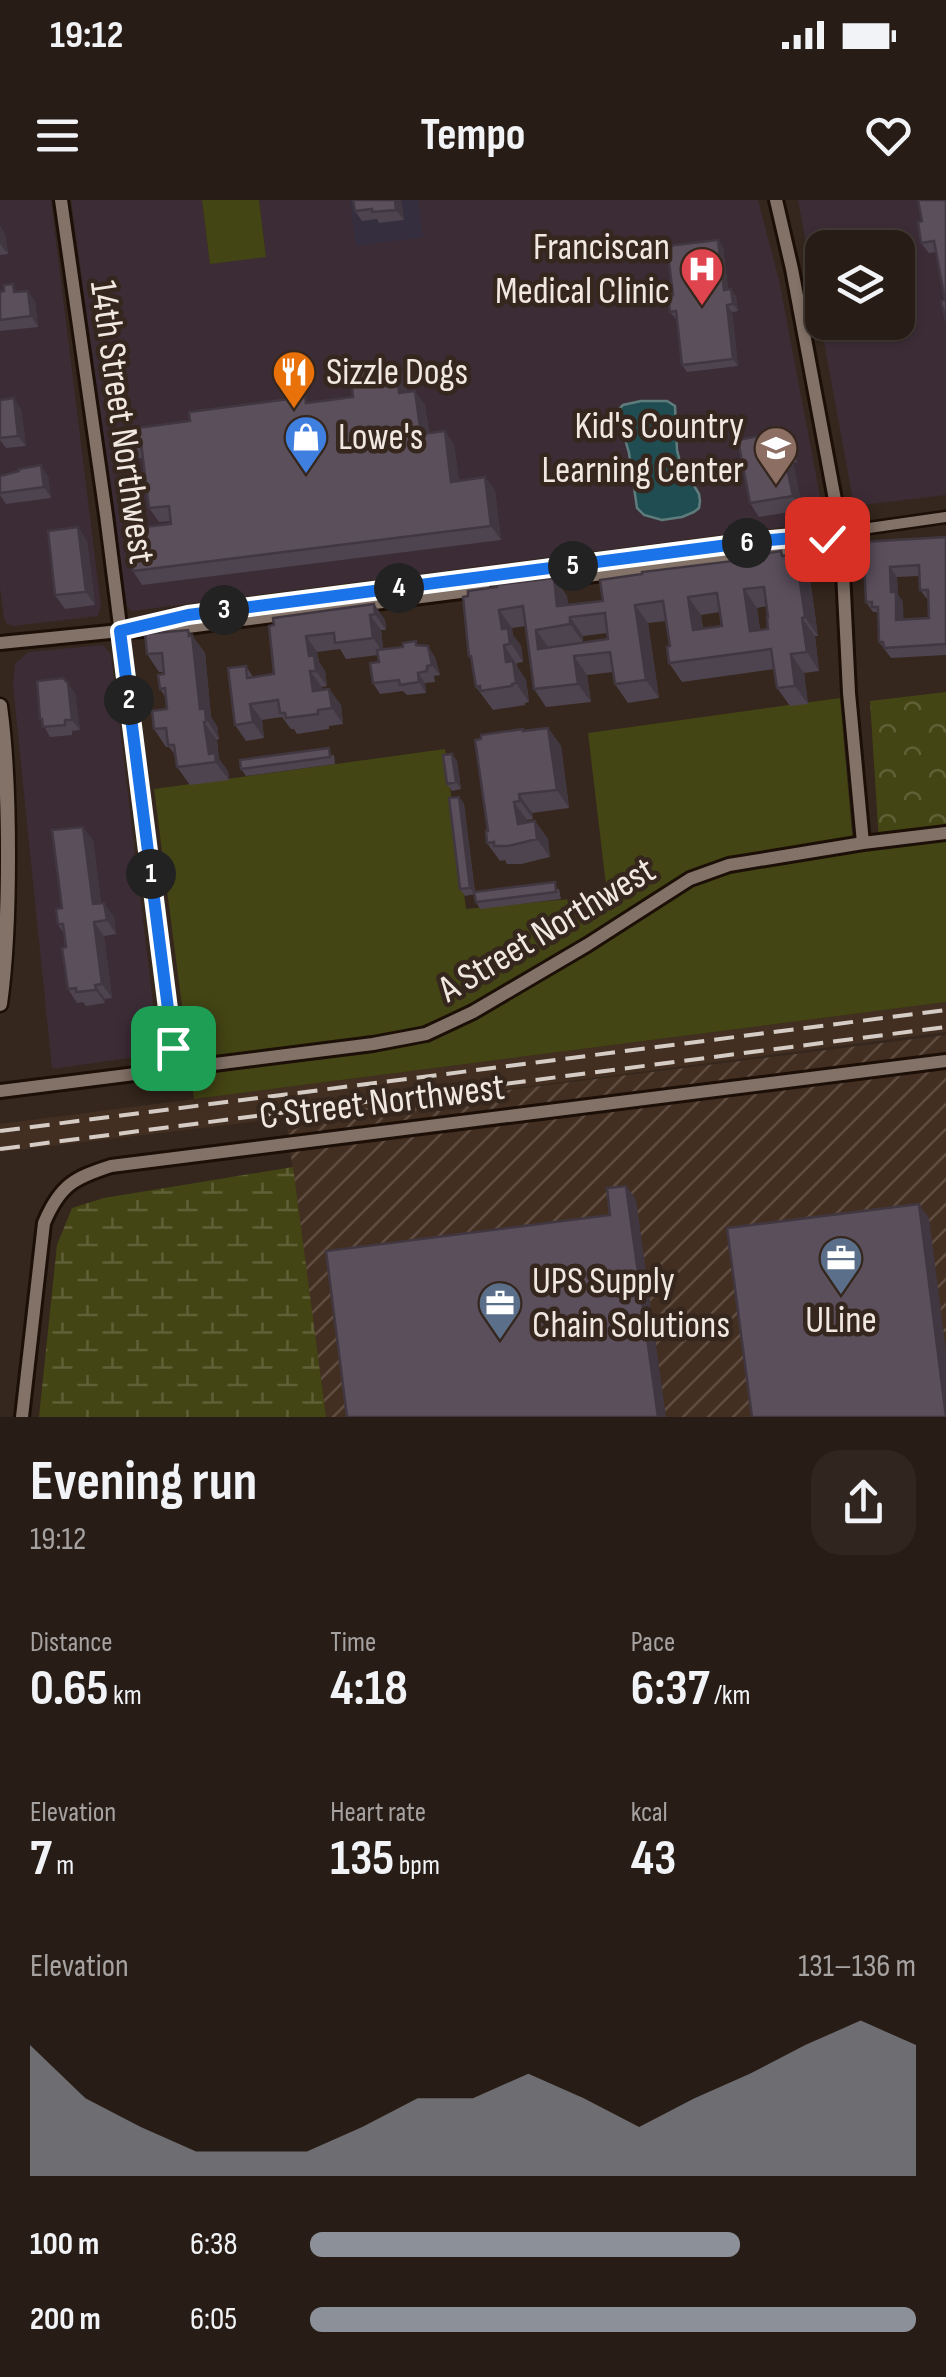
<!DOCTYPE html>
<html lang="en">
<head>
<meta charset="utf-8">
<style>
	:root { --surface:#281d16; --page:#30261f; --text:#f1f3f6; --muted:#a5a2a1; --line:#443b35; --accent:#8c9099 }
	body { margin:0; font-family:"Sofia Sans Condensed",sans-serif; background:var(--page); color:var(--text); height:100vh; display:flex; flex-direction:column; font-size:38px; white-space:nowrap }
	* { box-sizing:border-box; margin:0 }
	p { font-size:32px; color:var(--muted) }
	.icon { flex:none; width:55px; height:55px; fill:none; stroke:currentColor; stroke-width:2; stroke-linecap:round; stroke-linejoin:round }
	.map { position:relative; height:1217px; overflow:hidden }
	.details { display:flex; flex-direction:column; background:var(--surface); flex:1 }
	.details>* { flex:none }
	.tools { position:absolute; left:805px; top:30px; display:grid; gap:20px }
	.tools a { display:grid; place-items:center; width:110px; height:110px; border-radius:20px; background:var(--surface); box-shadow:0 2px 8px #0004,0 0 0 2px var(--line); font-size:50px }
	.pin { position:absolute; display:grid; place-items:center; width:85px; height:85px; color:#fff; margin:-42px; border-radius:20px; box-shadow:0 5px 15px #0006 }
	.km { position:absolute; width:50px; height:50px; margin:-25px; border-radius:50%; background:#222; color:#fff; font-size:28px; line-height:50px; text-align:center }
	.round { display:grid; place-items:center; flex:none; width:105px; height:105px; border-radius:30px; background:var(--page) }
	.headline { display:flex; align-items:center; justify-content:space-between; height:170px; padding:0 30px }
	h1 { font-size:55px; font-weight:700; line-height:75px }
	.figures { display:grid; grid-template-columns:repeat(3,1fr); gap:15px; height:170px; padding:10px 30px }
	.figures div { display:grid; align-content:center }
	.figures b { font-size:50px; font-weight:700 }
	.figures small { font-size:28px; font-weight:400 }
	.figures p { font-size:28px }
	.chart { height:280px; padding:20px 30px }
	.chart p { display:flex; justify-content:space-between }
	.chart svg { width:100%; height:180px; margin-top:10px; fill:var(--accent); opacity:.7 }
	ul { padding:0 30px; list-style:none; font-size:32px }
	li { display:grid; grid-template-columns:160px 120px 1fr; align-items:center; height:75px }
	li i { height:25px; border-radius:12px; background:var(--accent) }
	.status { display:flex; justify-content:space-between; align-items:center; height:70px; padding:0 50px; background:var(--surface); direction:ltr }
	.status svg { height:28px; fill:currentColor }
	header { display:flex; justify-content:space-between; align-items:center; height:130px; padding:0 30px; background:var(--surface); font-size:45px; font-weight:700 }
	.map>svg:first-child { display:block }
	.commercial { fill:#3c2c36; fill-rule:evenodd }
	.industrial { fill:url(#industrial-furrows) }
	.education { fill:#352e3e }
	.built { fill:#432f22 }
	.grass { fill:#444514 }
	.forest { fill:url(#forest-crowns) }
	.wetland { fill:url(#wetland-marsh) }
	.water { fill:#204d52; stroke:#5f7c7d; stroke-width:2.5 }
	.lines { fill:none; stroke-linecap:round; stroke-linejoin:round }
	.minor-casing { stroke:#1c0f07; stroke-width:15 }
	.tertiary-casing { stroke:#1c0f07; stroke-width:18 }
	.secondary-casing { stroke:#1c0f07; stroke-width:19 }
	.minor { stroke:#837267; stroke-width:10 }
	.tertiary { stroke:#837267; stroke-width:12 }
	.secondary { stroke:#837267; stroke-width:14 }
	.rail { stroke:#d5ccc5; stroke-width:4; stroke-dasharray:20 10; stroke-linecap:butt }
	.wall { fill:#4e444f; fill-rule:evenodd }
	.shaded-wall { fill:#403740 }
	.building { fill:#5b4f5c; stroke:#403740; stroke-width:2.5; fill-rule:evenodd }
	.route-casing { stroke:#fff; stroke-width:20 }
	.route { stroke:#1a73e8; stroke-width:12 }
	.labels { text-anchor:middle; dominant-baseline:central; stroke-width:9; stroke-linejoin:round; paint-order:stroke }
	.poi-label { font-size:38px; fill:#f1e8e2; stroke:#35271d; text-anchor:start }
	.street-label { font-size:38px; fill:#f1e8e2; stroke:#35271d }
</style>
</head>
<body>
<div class="status"><b>19:12</b><svg viewBox="0 0 49 12"><path d="M0 12V9h3v3zM5 12V6h3v6zM10 12V3h3v9zM15 12V0h3v12zM26 1h20v11H26zM47 4h2v5h-2z"/></svg></div>
<header><svg class="icon" aria-label="menu" viewBox="0 0 24 24"><path d="M4 6h16M4 12h16M4 18h16"/></svg>Tempo<svg class="icon" aria-label="heart" viewBox="0 0 24 24"><path d="M12 20l-8-8c-3-5 5-10 8-4 3-6 11-1 8 4z"/></svg></header>
<div class="map">
<svg width="946" height="1217" viewBox="0 0 946 1217">
	<defs>
		<pattern id="industrial-furrows" width="10" height="10" patternUnits="userSpaceOnUse" patternTransform="scale(2.5)"><rect width="10" height="10" fill="#432f22"/><path d="M-1 1l2-2M0 10L10 0M9 11l2-2" fill="none" stroke="#5f4d42"/></pattern>
		<pattern id="forest-crowns" width="20" height="18" patternUnits="userSpaceOnUse" patternTransform="scale(2.5)"><rect width="20" height="18" fill="#444514"/><path d="M2 6a3 3 0 1 1 6 0M12 15a3 3 0 1 1 6 0" fill="none" stroke="#5f6036"/></pattern>
		<pattern id="wetland-marsh" width="20" height="14" patternUnits="userSpaceOnUse" patternTransform="scale(2.5)"><rect width="20" height="14" fill="#444514"/><path d="M1 5h8M5 5V1M11 12h8M15 12V8" fill="none" stroke="#5f6036"/></pattern>
	</defs>
	<rect width="100%" height="100%" fill="#35271d"/>
	<!-- commercial -->
	<path class="commercial" d="M0,0H51L101,406L98,416L14,426L7,424L4,418L0,388Z
		M71,0H202L210,63L266,56L259,0H758L779,80L823,312L815,323L132,411L127,407Z
		M798,0H946V295L854,306ZM822,48H898V122H822Z
		M103,445L111,454L158,845L136,857L52,869L13,485L15,464L28,452Z"/>
	<!-- industrial -->
	<path class="industrial" d="M946,835V1217H326L286,918Z"/>
	<!-- education -->
	<path class="education" d="M350,0H418L423,37L356,46Z"/>
	<!-- built -->
	<path class="built" d="M946,802V832L286,918L0,952V924Z"/>
	<!-- grass -->
	<path class="grass" d="M202,0H259L266,57L210,64Z
		M840,498L853,644L946,634V802L194,899L154,589L445,549L466,709L570,699L606,685L588,533Z"/>
	<!-- forest -->
	<path class="forest" d="M946,492V633L879,641L870,501Z"/>
	<!-- wetland -->
	<path class="wetland" d="M293,967L326,1217H39L57,1045L72,1008L104,998Z"/>
	<!-- water -->
	<path class="water" d="M641,201H667L675,206L677,250L680,262L699,294L700,301L699,308L694,312L682,317L662,320L644,315L637,308L629,253L617,211L623,205Z"/>
	<g class="lines">
		<!-- minor casing -->
		<g class="minor-casing">
			<path id="minor" d="M841,332L946,317"/>
		</g>
		<!-- tertiary casing -->
		<g class="tertiary-casing">
			<path id="tertiary" d="M61,0L106,315L176,869
				M776,0L792,69L841,332L849,493L863,643
				M539,382L817,347L841,332
				M142,425L172,417L759,341L816,336L827,339
				M0,443L120,431L172,429L484,389
				M0,891L373,844L426,834L473,812L587,745L690,679L729,665L863,643L946,633
				M22,1217L44,1023C60,985 74,978 111,966L946,861"/>
		</g>
		<!-- secondary casing -->
		<g class="secondary-casing">
			<path id="secondary" d="M0,506C7,557 8,604 8,655C8,705 7,754 0,804"/>
		</g>
		<!-- minor -->
		<use href="#minor" class="minor"/>
		<!-- tertiary -->
		<use href="#tertiary" class="tertiary"/>
		<!-- secondary -->
		<use href="#secondary" class="secondary"/>
		<!-- rail -->
		<path class="rail" d="M0,931L946,810
			M0,949L946,827"/>
	</g>
	<!-- wall -->
	<path class="wall" d="M353,0H401L404,20L379,23L377,19L362,21L355,11Z
		M946,0V123L945,100L936,52L929,53L921,43L922,21Z
		M0,26L5,34L8,54L0,55Z
		M718,40L723,47L728,89L736,96L738,111L732,112L738,166L687,172L682,165L676,119L670,112L673,95Z
		M0,92H19L35,101L38,127L0,131Z
		M405,177L407,192L425,205L429,233L445,231L454,245L459,281L485,277L495,291L501,340L142,385L133,371L171,324V321L159,322L149,308L143,258L127,259L117,246L190,221L353,197Z
		M0,200L21,209L26,246L6,248L0,240Z
		M784,231L794,245L797,262L793,263L803,310L759,317L750,303Z
		M0,276H48L51,298L6,304L0,295Z
		M78,327L87,341L95,405L65,409L55,395Z
		M946,337V455L891,458L879,442V416L876,412H873L866,402L863,342ZM919,376L920,390L928,400L929,418L903,419V402L898,395L897,377Z
		M781,351L784,356L789,355L810,379L818,436H815L819,471L804,473L808,504L790,506L777,488L774,469L682,482L669,463L670,446L666,421L648,423L659,498L628,503L615,484L613,472L587,475L591,502L546,507L534,489L526,426L512,428L513,435L521,446L523,462L517,463V467L526,480L529,502L525,503V505L493,510L476,487L472,460L469,456L463,397L554,378L567,396L568,406L603,401ZM767,406L768,429L760,430L757,408ZM720,412L722,426L703,429L701,415ZM607,433L608,439L583,442V436Z
		M374,404L385,420L386,430H381L383,449L403,447L416,441L418,446L435,457L440,475L434,476L435,482L425,483L426,493L407,495L403,491L380,494L373,483L379,462L378,455L346,459L340,449L317,452L319,462L325,471L327,486L322,487V490L329,489L341,505L343,524L329,526V529L297,534L294,529H291L282,517L262,520L264,538L246,541L235,525L246,466L253,477L274,474L269,426Z
		M188,430L205,453L211,517L217,526L219,539L217,540L219,559L228,571L229,580L190,585L177,567L176,556L169,547H166L154,529L167,509L166,498L160,489L164,472H159L147,454Z
		M75,493L80,530L72,531V535L50,537L40,519Z
		M548,528L561,546L569,608L532,613L533,619L527,620V622L535,621L548,639L550,657L521,664H507L505,660L500,661L487,643L488,631L524,531Z
		M452,554L457,561L461,589L452,591L447,584Z
		M334,555L335,564L246,576L241,569Z
		M459,597L464,604L475,692L559,689L561,699L480,709L476,702L475,694L465,696L460,689Z
		M93,640L101,703L114,717L116,734L104,736L112,798L105,799V803L86,806L83,802L77,803L68,789L64,734L58,724L62,708Z"/>
	<!-- shaded-wall -->
	<path class="shaded-wall" d="M395,0H401L404,20L396,10Z
		M0,26L5,34L8,54L0,44Z
		M718,40L723,47L729,97L724,90Z
		M731,89L736,96L738,111L733,104Z
		M28,91L35,101L38,127L31,116Z
		M727,105L732,112L738,166L733,159Z
		M396,163L405,177L409,206L399,193Z
		M415,191L425,205L430,248L421,234Z
		M14,198L21,209L26,246L18,236Z
		M445,231L454,245L461,295L451,282Z
		M784,231L794,245L797,262L788,248Z
		M783,249L793,263L803,310L793,296Z
		M41,265L48,276L51,298L44,287Z
		M485,277L495,291L501,340L491,326Z
		M78,327L87,341L95,405L86,392Z
		M789,355L799,369L797,361L810,379L818,436L805,417Z
		M890,367L897,377L898,395L903,402L904,430L896,420L891,392Z
		M554,378L567,396L570,424L557,406Z
		M744,389L757,408L763,450L750,431Z
		M688,397L701,415L706,449L693,430Z
		M374,404L385,420L386,430L375,414Z
		M635,405L648,423L659,498L646,480Z
		M499,410L512,428L513,435L521,446L523,462L502,429Z
		M370,415L381,430L384,454L373,438Z
		M570,417L583,436V442L570,424Z
		M802,418L815,436L819,471L807,452Z
		M188,430L205,453L211,517L217,526L219,539L200,509Z
		M536,430L549,448L538,449Z
		M306,436L317,452L319,462L325,471L327,486L316,471L309,456Z
		M504,445L526,480L529,502L516,483L506,462Z
		M428,446L435,457L440,475L432,465Z
		M791,454L804,473L808,504L795,486Z
		M574,456L587,475L591,502L578,484Z
		M310,471L322,487L324,507L313,491Z
		M418,473L425,483L426,493L419,482Z
		M68,483L75,493L80,530L72,520Z
		M329,489L341,505L343,524L332,508Z
		M250,504L262,520L264,538L253,522Z
		M204,522L217,540L219,559L228,571L229,580L209,554Z
		M548,528L561,546L569,608L557,590Z
		M452,554L457,561L461,589L456,582Z
		M519,594L532,613L533,619L520,601Z
		M459,597L464,604L475,694L470,688Z
		M514,602L527,620L530,642L518,624Z
		M535,621L548,639L550,657L537,639Z
		M83,627L93,640L103,718L93,704Z
		M104,703L114,717L116,734L107,720Z
		M94,722L104,736L112,798L102,784Z
		M95,785L105,799V803L96,790Z
		M626,986L636,999L666,1217H658Z
		M919,1004L929,1018L946,1150V1210Z"/>
	<!-- building -->
	<path class="building" d="M353,0H395L396,10L372,12V9L355,11Z
		M918,0H946V121L941,101L945,100L934,41L921,43L918,22L922,21Z
		M718,40L724,90L731,89L733,104L727,105L733,159L682,165L676,111L670,112L668,95H673L667,46Z
		M13,84L14,92L28,91L31,116L0,120V92L4,91V85Z
		M396,163L399,193L415,191L421,234L445,231L451,282L485,277L491,326L133,371L127,329L171,324L169,306L149,308L141,243L117,246L115,231L190,221L189,212L305,197L306,203L353,197L350,169Z
		M14,198L18,236L0,238V200Z
		M784,231L788,248L783,249L793,296L750,303L738,240Z
		M41,265L44,287L0,293V276L19,271V269Z
		M78,327L86,392L55,395L48,331Z
		M946,337V444L884,448L883,442H879L878,407H872V402H866L863,342ZM919,365L920,390H928L929,418L896,420V392H891L890,367Z
		M781,351L782,356L789,355L790,362L797,361L805,417L802,418L807,452L791,454L795,486L777,488L771,449L669,463L667,447L670,446L663,401L635,405L646,480L615,484L610,452L574,456L578,484L534,489L523,406L499,410L502,429L508,428L510,444L504,445L506,462L513,461L516,483L512,484V486L480,491V486L476,487L471,456H469L468,447L463,397L468,396V391L497,387L496,385L554,378L557,406L603,401L600,380L642,374V372L758,358V355ZM764,387L768,417H767L768,429L750,431L744,389ZM717,393L722,426L693,430L688,397ZM605,413L608,439L538,449L536,430L570,424V417Z
		M374,404L375,414L370,415L373,438L335,443L334,433L306,436L309,456L314,455L316,471H310L313,491L329,489L332,508L318,510V514L286,518L285,513H280L278,500L250,504L253,522L235,525L228,468L246,466L247,478L274,474L269,426L274,425L273,418Z
		M188,430L189,436L192,435L200,509L205,508L206,521L204,522L209,554L215,553L216,562L177,567L174,545H168L166,528L154,529L152,511L167,509L165,488L160,489L158,475L164,474L162,453L147,454L145,434Z
		M416,441V445L428,446L432,465L427,466V471L418,473L419,482L400,485L399,480L373,483L370,463L379,462L377,450L403,447V443Z
		M63,478L68,483L72,520H65V525L43,527L42,519H40L37,481Z
		M548,528L557,590L519,594L520,601L514,602L518,624L535,621L537,639L508,646H494V642L487,643L486,631H488L475,540L481,539V535L523,529V531Z
		M329,548L330,557L241,569L240,560Z
		M452,554L456,582L447,584L443,555Z
		M459,597L470,688L460,689L449,598Z
		M83,627L93,704L104,703L107,720L94,722L102,784L95,785L96,790L76,792V788L68,789L62,748L66,747L63,724H58L56,709L62,708L52,630Z
		M555,682L556,692L476,702L474,692Z
		M626,986L658,1217H347L326,1051L610,1015L607,988Z
		M919,1004L946,1217H752L727,1028Z"/>
	<g class="lines">
		<!-- route casing -->
		<g class="route-casing">
			<path id="route" d="M173,848L120,431L188,415L759,341L816,336L827,339"/>
		</g>
		<!-- route -->
		<use href="#route" class="route"/>
	</g>
	<!-- icons -->
	<defs>
		<g id="hospital-pin" transform="scale(2.25)"><path d="M0 17L-7.5 6A9.5 9.5 0 1 1 7.5 6Z" fill="#e0444e" stroke="#35271d"/><path d="M-5-5h3v3.5h4V-5h3V5h-3V1.5h-4V5h-3Z" fill="#fff"/></g>
		<g id="restaurant-pin" transform="scale(2.25)"><path d="M0 17L-7.5 6A9.5 9.5 0 1 1 7.5 6Z" fill="#e8710a" stroke="#35271d"/><path d="M-5-6h1v4h1v-4h1v4h1v-4h1v5L-1.5 .5V6h-2V.5L-5-1ZM5-6V6H3V1.5H1.5Q1.5-4 5-6Z" fill="#fff"/></g>
		<g id="shop-pin" transform="scale(2.25)"><path d="M0 17L-7.5 6A9.5 9.5 0 1 1 7.5 6Z" fill="#3f7fe0" stroke="#35271d"/><path d="M-5-2.5h2.3a2.7 3.5 0 0 1 5.4 0H5L5.5 6h-11ZM-1.5-2.5h3a1.5 2.3 0 0 0-3 0Z" fill="#fff"/></g>
		<g id="school-pin" transform="scale(2.25)"><path d="M0 17L-7.5 6A9.5 9.5 0 1 1 7.5 6Z" fill="#8d6e63" stroke="#35271d"/><path d="M0-5L7-2L0 1L-7-2ZM-4 1L0 2.5L4 1V4Q0 6-4 4Z" fill="#fff"/></g>
		<g id="office-pin" transform="scale(2.25)"><path d="M0 17L-7.5 6A9.5 9.5 0 1 1 7.5 6Z" fill="#5c6f8a" stroke="#35271d"/><path d="M-6-3h4V-5.5h4V-3h4V5H-6ZM-1-4.5V-3h2v-1.5ZM-6 0V1H6V0Z" fill="#fff"/></g>
	</defs>
	<g fill-rule="evenodd">
		<use href="#hospital-pin" x="702" y="69"/>
		<use href="#restaurant-pin" x="294" y="172"/>
		<use href="#shop-pin" x="306" y="237"/>
		<use href="#school-pin" x="776" y="248"/>
		<use href="#office-pin" x="841" y="1058"/>
		<use href="#office-pin" x="500" y="1103"/>
	</g>
	<g class="labels">
		<!-- poi labels -->
		<g class="poi-label">
			<text x="670" y="47" text-anchor="end">Franciscan<tspan x="670" dy="44">Medical Clinic</tspan></text>
			<text x="326" y="172">Sizzle Dogs</text>
			<text x="744" y="226" text-anchor="end">Kid's Country<tspan x="744" dy="44">Learning Center</tspan></text>
			<text x="338" y="237">Lowe's</text>
			<text x="532" y="1081">UPS Supply<tspan x="532" dy="44">Chain Solutions</tspan></text>
			<text x="841" y="1120" text-anchor="middle">ULine</text>
		</g>
		<!-- street labels -->
		<g class="street-label">
			<text transform="translate(122 222) rotate(82)">14th Street Northwest</text>
			<text transform="translate(547 730) rotate(-31)">A Street Northwest</text>
			<text transform="translate(382 902) rotate(-7)">C Street Northwest</text>
		</g>
	</g>
</svg>
<div class="tools">
<a><svg class="icon" aria-label="layers" viewBox="0 0 24 24"><path d="M12 4l9 5-9 5-9-5zM3 14l9 5 9-5"/></svg></a>
</div>
<div class="pin" style="left:173px;top:848px;background:#1e9e55"><svg class="icon" aria-label="arrive" viewBox="0 0 24 24"><path d="M6 21V4h12l-3 4 3 4H6"/></svg></div>
<div class="pin" style="left:827px;top:339px;background:#d93025"><svg class="icon" aria-label="check" viewBox="0 0 24 24"><path d="M5 12l5 5 9-10"/></svg></div>
<b class="km" style="left:151px;top:674px">1</b>
<b class="km" style="left:129px;top:500px">2</b>
<b class="km" style="left:224px;top:410px">3</b>
<b class="km" style="left:399px;top:388px">4</b>
<b class="km" style="left:573px;top:366px">5</b>
<b class="km" style="left:747px;top:343px">6</b>
</div>
<section class="details">
<div class="headline"><div><h1>Evening run</h1><p>19:12</p></div><a class="round"><svg class="icon" aria-label="share" viewBox="0 0 24 24"><path d="M12 15V3M7 8l5-5 5 5M5 13v7h14v-7"/></svg></a></div>
<div class="figures">
<div><p>Distance</p><b>0.65<small> km</small></b></div>
<div><p>Time</p><b>4:18</b></div>
<div><p>Pace</p><b>6:37<small> /km</small></b></div>
</div>
<div class="figures">
<div><p>Elevation</p><b>7<small> m</small></b></div>
<div><p>Heart rate</p><b>135<small> bpm</small></b></div>
<div><p>kcal</p><b>43</b></div>
</div>
<div class="chart"><p><span>Elevation</span>131–136 m</p>
<svg viewBox="0 0 160 44" preserveAspectRatio="none"><path d="M0 44V12L10 25L20 32L30 38L40 38L50 38L60 32L70 25L80 25L90 19L100 25L110 32L120 25L130 19L140 12L150 6L160 12V44z"/></svg>
</div>
<ul>
<li><b>100 m</b>6:38<i style="width:71%"></i></li>
<li><b>200 m</b>6:05<i style="width:100%"></i></li>
</ul>
</section>
</body>
</html>
